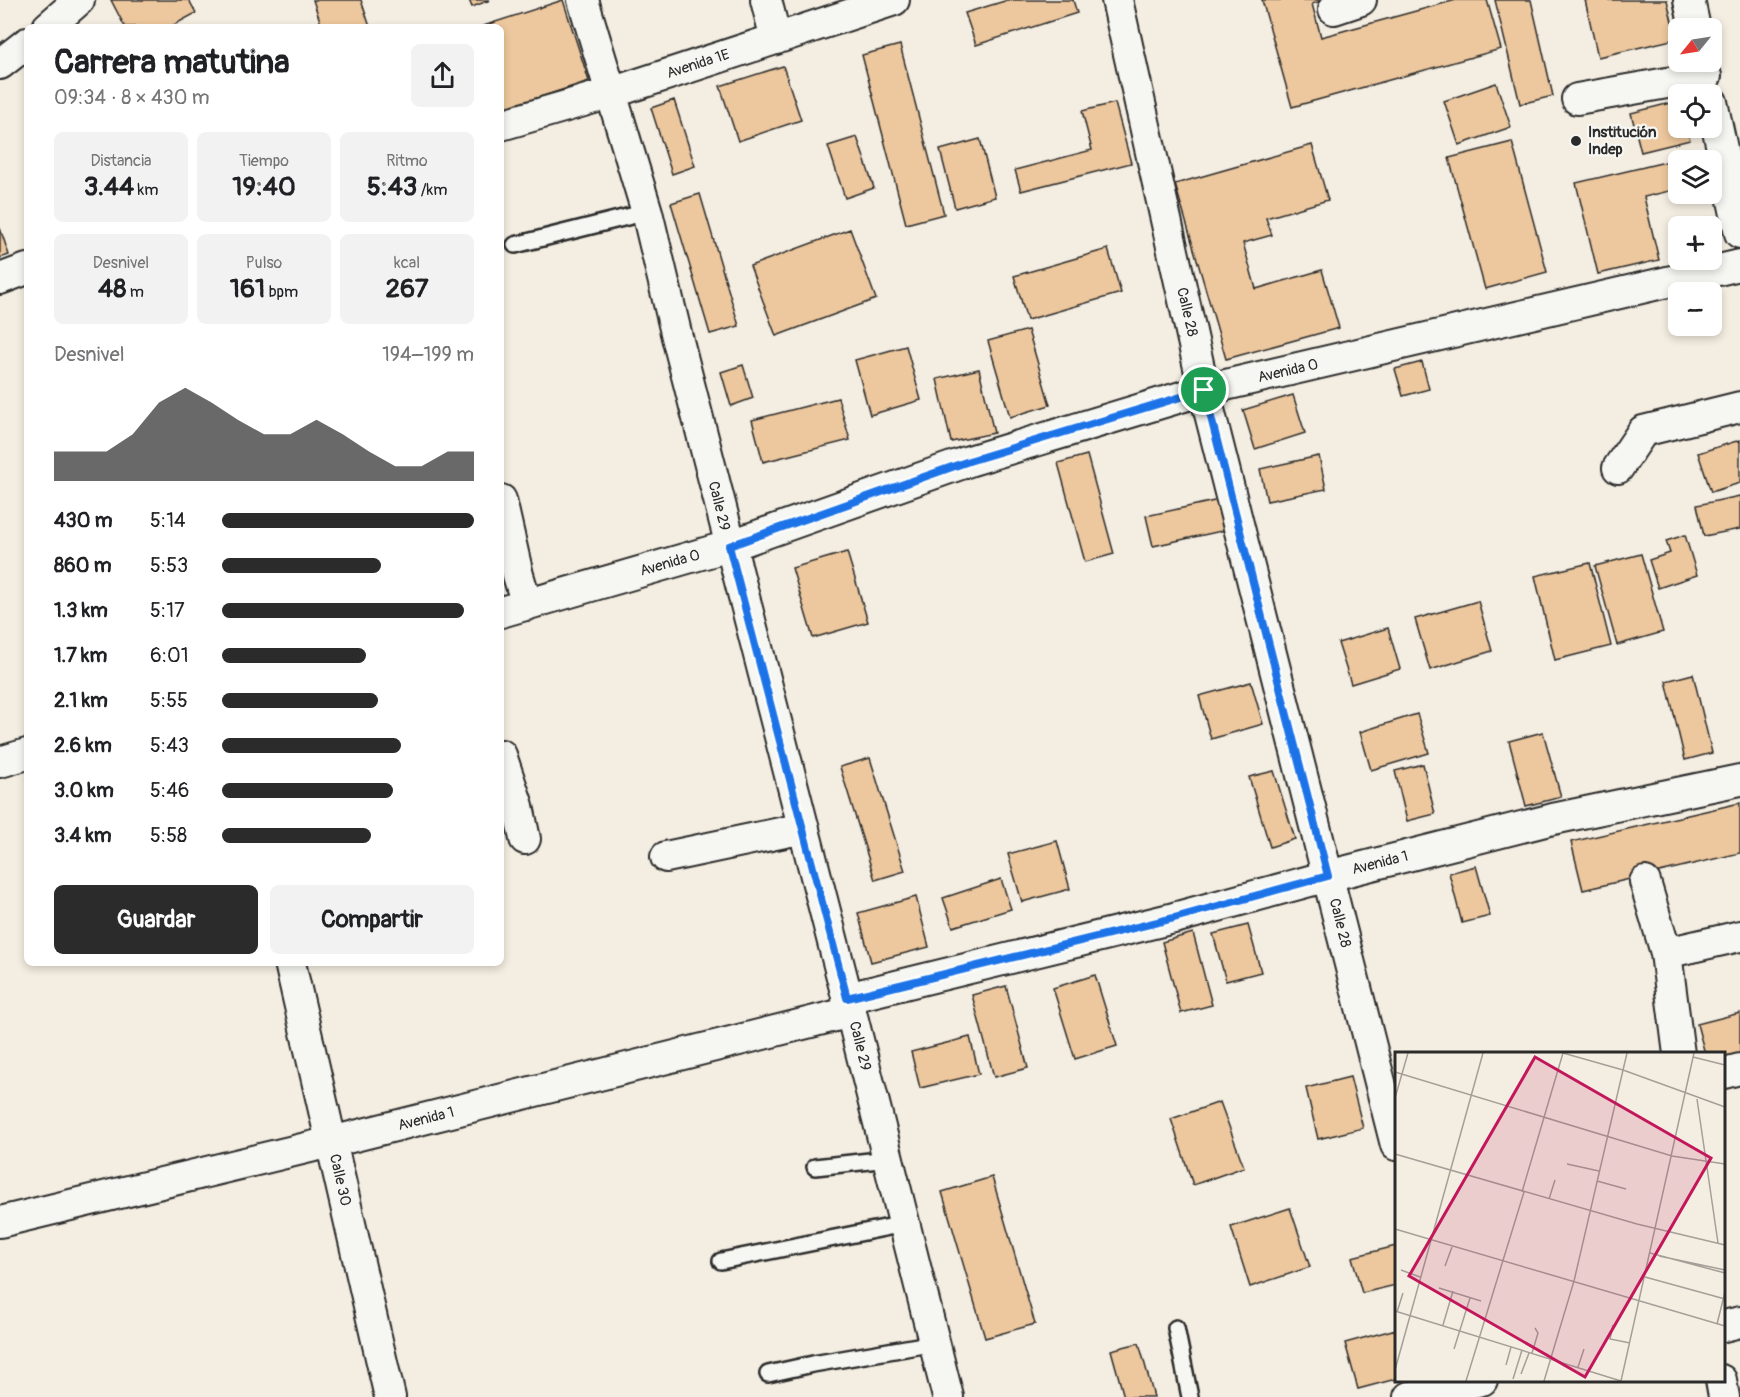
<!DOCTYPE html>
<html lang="es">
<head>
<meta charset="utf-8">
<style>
	:root { --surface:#fff; --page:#f2f2f2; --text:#202124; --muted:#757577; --accent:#2b2b2b }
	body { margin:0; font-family:Pangolin,sans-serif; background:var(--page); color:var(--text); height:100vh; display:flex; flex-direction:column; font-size:22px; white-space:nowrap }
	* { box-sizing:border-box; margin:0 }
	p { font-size:20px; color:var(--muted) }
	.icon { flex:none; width:33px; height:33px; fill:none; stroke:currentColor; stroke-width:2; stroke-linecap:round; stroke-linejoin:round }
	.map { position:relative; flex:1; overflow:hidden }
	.details { position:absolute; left:24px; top:24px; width:480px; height:942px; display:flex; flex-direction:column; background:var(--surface); border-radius:9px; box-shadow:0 3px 9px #0003 }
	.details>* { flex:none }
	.needle { width:39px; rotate:240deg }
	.fabs { position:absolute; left:1668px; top:18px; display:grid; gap:12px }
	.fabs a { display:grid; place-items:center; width:54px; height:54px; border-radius:9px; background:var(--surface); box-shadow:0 3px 9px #0003; font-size:30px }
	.pin { position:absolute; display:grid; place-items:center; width:51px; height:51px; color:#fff; margin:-26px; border:3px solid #fff; border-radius:50%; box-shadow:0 2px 6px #0007 }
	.round { display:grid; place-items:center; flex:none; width:63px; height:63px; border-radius:9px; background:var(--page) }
	.head { display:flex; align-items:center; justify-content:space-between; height:102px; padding:0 30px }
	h1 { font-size:33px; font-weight:800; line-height:45px }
	.figures { display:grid; grid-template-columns:repeat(3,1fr); gap:9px; height:102px; padding:6px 30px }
	.figures div { display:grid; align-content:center; border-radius:9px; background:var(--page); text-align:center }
	.figures b { font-size:26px; font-weight:800 }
	.figures small { font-size:16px; font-weight:400 }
	.figures p { font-size:16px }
	.chart { height:168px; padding:12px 30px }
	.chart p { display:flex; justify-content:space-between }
	.chart svg { width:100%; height:108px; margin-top:6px; fill:var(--accent); opacity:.7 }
	.button { display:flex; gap:12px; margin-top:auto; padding:12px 30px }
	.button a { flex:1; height:69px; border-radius:9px; background:var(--accent); color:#fff; font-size:24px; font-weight:800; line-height:69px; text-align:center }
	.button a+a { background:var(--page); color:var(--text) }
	ul { padding:0 30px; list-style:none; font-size:20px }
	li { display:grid; grid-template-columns:96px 72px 1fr; align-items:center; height:45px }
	li i { height:15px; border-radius:8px; background:var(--accent) }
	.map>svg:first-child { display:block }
	.building { fill:#edc79d; stroke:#2b2b2b; stroke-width:1.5 }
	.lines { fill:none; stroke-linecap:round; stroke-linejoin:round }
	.service-casing { stroke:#2b2b2b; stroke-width:20 }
	.minor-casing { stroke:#2b2b2b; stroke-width:34 }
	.service { stroke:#f6f6f2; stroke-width:15 }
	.minor { stroke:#f6f6f2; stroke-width:30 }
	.route-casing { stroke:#fff; stroke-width:12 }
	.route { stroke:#1a73e8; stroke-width:8 }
	.poi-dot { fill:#2b2b2b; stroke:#f6f6f2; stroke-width:2 }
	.labels { text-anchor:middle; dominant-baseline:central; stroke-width:4.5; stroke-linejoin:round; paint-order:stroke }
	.street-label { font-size:15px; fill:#2b2b2b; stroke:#f6f6f2 }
	.poi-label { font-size:15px; font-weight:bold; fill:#2b2b2b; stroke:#f6f6f2; text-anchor:start }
	.inset-road { fill:none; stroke:#a49f98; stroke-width:1.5 }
	.view { fill:#c2185b; fill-opacity:0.15; stroke:#c2185b; stroke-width:3 }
	.inset-edge { fill:none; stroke:#2b2b2b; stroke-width:3 }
</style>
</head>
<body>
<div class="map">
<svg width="1740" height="1397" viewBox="0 0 1740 1397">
	<rect width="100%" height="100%" fill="#f4ede1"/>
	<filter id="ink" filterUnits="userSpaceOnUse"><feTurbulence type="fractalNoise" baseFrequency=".0167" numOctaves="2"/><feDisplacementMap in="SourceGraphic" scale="12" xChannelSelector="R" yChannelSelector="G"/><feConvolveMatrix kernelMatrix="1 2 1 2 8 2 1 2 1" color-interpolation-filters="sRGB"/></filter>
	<g filter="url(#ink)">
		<!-- building -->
		<path class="building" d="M111,0H189L196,13L170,27H125Z
			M313,0H361L370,27H322Z
			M469,0H490L472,7Z
			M563,0L589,81L507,108L501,91V27H480Z
			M1008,0H1073L1077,13L976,45L965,13Z
			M1262,0H1324L1312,4L1321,37L1456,0H1487L1501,49L1292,107Z
			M1495,0H1531L1553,96L1520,104Z
			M1585,0H1667L1676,39L1598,57Z
			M900,45L944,214L906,224L862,55Z
			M783,66L801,120L738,141L720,86Z
			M1496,83L1511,127L1459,145L1444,101Z
			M674,100L695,166L672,174L651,108Z
			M1678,101V128H1686L1690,140L1641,152L1631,113Z
			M1115,103L1131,163L1021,191L1015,170L1092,150L1082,111Z
			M857,137L874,188L845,198L828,146Z
			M980,139L995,197L955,208L940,150Z
			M1512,142L1547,272L1485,289L1449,158Z
			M1312,145L1328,200L1266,218L1272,235L1243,243L1256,289L1322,270L1339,328L1226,359L1175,184Z
			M1708,152L1710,160H1678V189L1644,197L1659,260L1598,274L1576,183Z
			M700,194L739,326L710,334L671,203Z
			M0,228L9,255L0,258Z
			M850,229L876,299L776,336L750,266Z
			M1108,249L1121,293L1027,320L1014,276Z
			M1028,330L1050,405L1010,417L988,341Z
			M906,346L921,400L870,415L855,360Z
			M1422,362L1429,389L1403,396L1395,369Z
			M743,365L753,398L731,406L721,372Z
			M979,369L994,433L951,442L937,379Z
			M1293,395L1305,433L1255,449L1243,410Z
			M838,398L850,440L763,462L752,420Z
			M1740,440V483L1711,492L1698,453Z
			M1087,455L1114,554L1085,562L1058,463Z
			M1319,456L1326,489L1267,501L1260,469Z
			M1740,496V529L1704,536L1697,505Z
			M1219,500L1226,530L1153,546L1146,516Z
			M1685,535L1697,575L1658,588L1649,560L1670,553L1666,541Z
			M847,552L868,622L813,638L792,568Z
			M1641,554L1663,632L1617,645L1595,566Z
			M1590,563L1611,646L1555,660L1535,576Z
			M1478,601L1492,651L1430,670L1415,619Z
			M1388,628L1400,669L1351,684L1338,643Z
			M1693,674L1712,753L1685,760L1666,681Z
			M1251,682L1263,724L1211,739L1199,696Z
			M1417,714L1429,753L1371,770L1360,732Z
			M1543,732L1561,797L1526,806L1509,741Z
			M870,758L905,871L875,880L840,767Z
			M1423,764L1435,814L1407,821L1395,771Z
			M1274,771L1295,839L1270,847L1249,777Z
			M1740,803V853L1583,890L1571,842Z
			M1057,841L1070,889L1022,902L1008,854Z
			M1476,866L1490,916L1462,923L1449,873Z
			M1001,879L1011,909L953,927L943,898Z
			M916,897L929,947L871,962L858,913Z
			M1248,925L1261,972L1226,981L1213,934Z
			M1193,933L1212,1005L1181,1013L1162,942Z
			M1095,975L1117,1046L1075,1059L1053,988Z
			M1006,986L1028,1068L994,1077L972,995Z
			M1740,1013V1057L1724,1061V1054H1705L1697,1024Z
			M970,1037L979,1074L920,1088L911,1052Z
			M1350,1077L1363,1128L1318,1139L1306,1088Z
			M1220,1102L1244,1167L1193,1185L1171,1119Z
			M992,1177L1035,1324L985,1338L942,1192Z
			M1290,1208L1310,1267L1250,1287L1231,1227Z
			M1396,1246V1285L1362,1293L1352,1257Z
			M1396,1329V1379L1358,1389L1345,1343Z
			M1139,1343L1154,1397H1124L1111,1350Z"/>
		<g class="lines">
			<!-- service casing -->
			<g class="service-casing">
				<path id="service" d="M515,245L647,212
					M815,1167L888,1159
					M721,1261L904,1224
					M1176,1328L1190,1397
					M768,1374L813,1364L935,1343"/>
			</g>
			<!-- minor casing -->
			<g class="minor-casing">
				<path id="minor" d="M583,0L647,212L677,337L851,1012L948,1397
					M766,0L776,39
					M1117,0L1204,390L1396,1145
					M1689,0L1695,28
					M1334,9L1361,0
					M48,27L79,0
					M0,64L27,43
					M1577,99L1706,76
					M1712,102L1740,233
					M501,125L611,93L894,0
					M0,279L27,269
					M1618,468L1643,431L1740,407
					M501,500L518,575L527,605
					M501,612L729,546L969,461L1204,390L1740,265
					M501,755L518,806L525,839
					M0,762L27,754
					M666,857L804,828
					M1645,882L1666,953L1679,1054
					M1666,953L1740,936
					M290,963L390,1397
					M847,998L1174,918L1328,876L1553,819L1740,780
					M1724,1073L1740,1069
					M0,1222L331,1142L851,1012
					M1724,1326L1740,1322
					M1721,1380L1724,1397
					M1409,1397L1482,1380"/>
			</g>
			<!-- service -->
			<use href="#service" class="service"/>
			<!-- minor -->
			<use href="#minor" class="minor"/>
		</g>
	</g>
	<g class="lines" filter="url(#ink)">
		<!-- route casing -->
		<g class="route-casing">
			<path id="route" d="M1204,390L1328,876L1174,918L847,998L729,546L969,461Z"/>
		</g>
		<!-- route -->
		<use href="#route" class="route"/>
	</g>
	<!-- markers -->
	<circle class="poi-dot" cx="1576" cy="141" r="6"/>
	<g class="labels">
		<!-- street labels -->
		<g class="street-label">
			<text transform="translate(698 64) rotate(-18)">Avenida 1E</text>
			<text transform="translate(1187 312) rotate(77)">Calle 28</text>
			<text transform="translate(1288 371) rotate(-13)">Avenida 0</text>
			<text transform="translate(719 506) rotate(76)">Calle 29</text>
			<text transform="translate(670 563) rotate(-16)">Avenida 0</text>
			<text transform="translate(1380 863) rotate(-14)">Avenida 1</text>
			<text transform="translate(1340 923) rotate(76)">Calle 28</text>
			<text transform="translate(860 1046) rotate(76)">Calle 29</text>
			<text transform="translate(426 1119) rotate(-14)">Avenida 1</text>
			<text transform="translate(340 1180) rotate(77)">Calle 30</text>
		</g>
		<!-- poi labels -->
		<g class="poi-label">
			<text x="1588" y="132">Institución<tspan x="1588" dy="17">Indep</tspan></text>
		</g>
	</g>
	<!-- overview -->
	<g transform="translate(1395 1052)">
		<rect width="330" height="330" fill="#f4ede1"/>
		<path class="inset-road" d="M168,1L228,18L330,55M298,5L330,13M0,20L277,104L330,112M0,46L13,1M302,47L323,191M0,102L242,172L330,193M172,112L204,119M202,129L231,137M127,140L168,1M154,147L160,128M0,177L330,274M255,201L330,221M264,204L330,218M50,214L57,195M6,218L25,225M250,225L330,247M44,236L86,249M0,259L226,329M2,260L8,241M322,272L330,240M48,273L58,239M218,273L215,287L235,291M59,297L75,246M137,301L143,281L140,276M111,313L116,295M183,315L189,297M0,318L88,1M126,322L134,301M118,327L127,298M71,329L129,140M149,329L179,229L232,1M226,329L299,1"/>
		<path class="view" d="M140,5L316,106L190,325L14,224Z"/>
		<rect width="330" height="330" class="inset-edge"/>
	</g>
</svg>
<div class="fabs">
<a><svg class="needle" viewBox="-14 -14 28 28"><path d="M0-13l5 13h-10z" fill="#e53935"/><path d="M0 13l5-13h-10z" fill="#757577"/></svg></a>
<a><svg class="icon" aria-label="locate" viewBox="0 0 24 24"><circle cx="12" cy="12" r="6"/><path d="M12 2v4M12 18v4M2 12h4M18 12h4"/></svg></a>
<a><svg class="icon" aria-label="layers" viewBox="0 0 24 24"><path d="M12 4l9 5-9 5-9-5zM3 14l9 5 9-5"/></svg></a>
<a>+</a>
<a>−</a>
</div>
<div class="pin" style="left:1204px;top:390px;background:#1e9e55"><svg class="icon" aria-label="arrive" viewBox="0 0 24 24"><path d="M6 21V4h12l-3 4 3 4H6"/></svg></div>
<section class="details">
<div class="head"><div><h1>Carrera matutina</h1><p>09:34 · 8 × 430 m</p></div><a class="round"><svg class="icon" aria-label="share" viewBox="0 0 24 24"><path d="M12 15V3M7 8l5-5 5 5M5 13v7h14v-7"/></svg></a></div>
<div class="figures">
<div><p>Distancia</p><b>3.44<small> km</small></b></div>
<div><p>Tiempo</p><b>19:40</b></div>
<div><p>Ritmo</p><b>5:43<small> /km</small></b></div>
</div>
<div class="figures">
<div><p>Desnivel</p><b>48<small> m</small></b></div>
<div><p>Pulso</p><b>161<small> bpm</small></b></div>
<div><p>kcal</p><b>267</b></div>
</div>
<div class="chart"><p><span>Desnivel</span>194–199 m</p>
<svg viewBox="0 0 160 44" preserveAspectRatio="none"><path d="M0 44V32L10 32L20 32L30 25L40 12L50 6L60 12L70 19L80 25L90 25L100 19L110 25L120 32L130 38L140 38L150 32L160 32V44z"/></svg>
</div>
<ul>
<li><b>430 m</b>5:14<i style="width:100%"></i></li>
<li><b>860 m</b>5:53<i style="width:63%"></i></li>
<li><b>1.3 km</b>5:17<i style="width:96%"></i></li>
<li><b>1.7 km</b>6:01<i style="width:57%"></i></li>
<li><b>2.1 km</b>5:55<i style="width:62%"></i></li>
<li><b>2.6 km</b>5:43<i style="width:71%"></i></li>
<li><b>3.0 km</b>5:46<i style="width:68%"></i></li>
<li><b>3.4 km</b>5:58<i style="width:59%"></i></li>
</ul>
<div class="button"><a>Guardar</a><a>Compartir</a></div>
</section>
</div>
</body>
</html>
